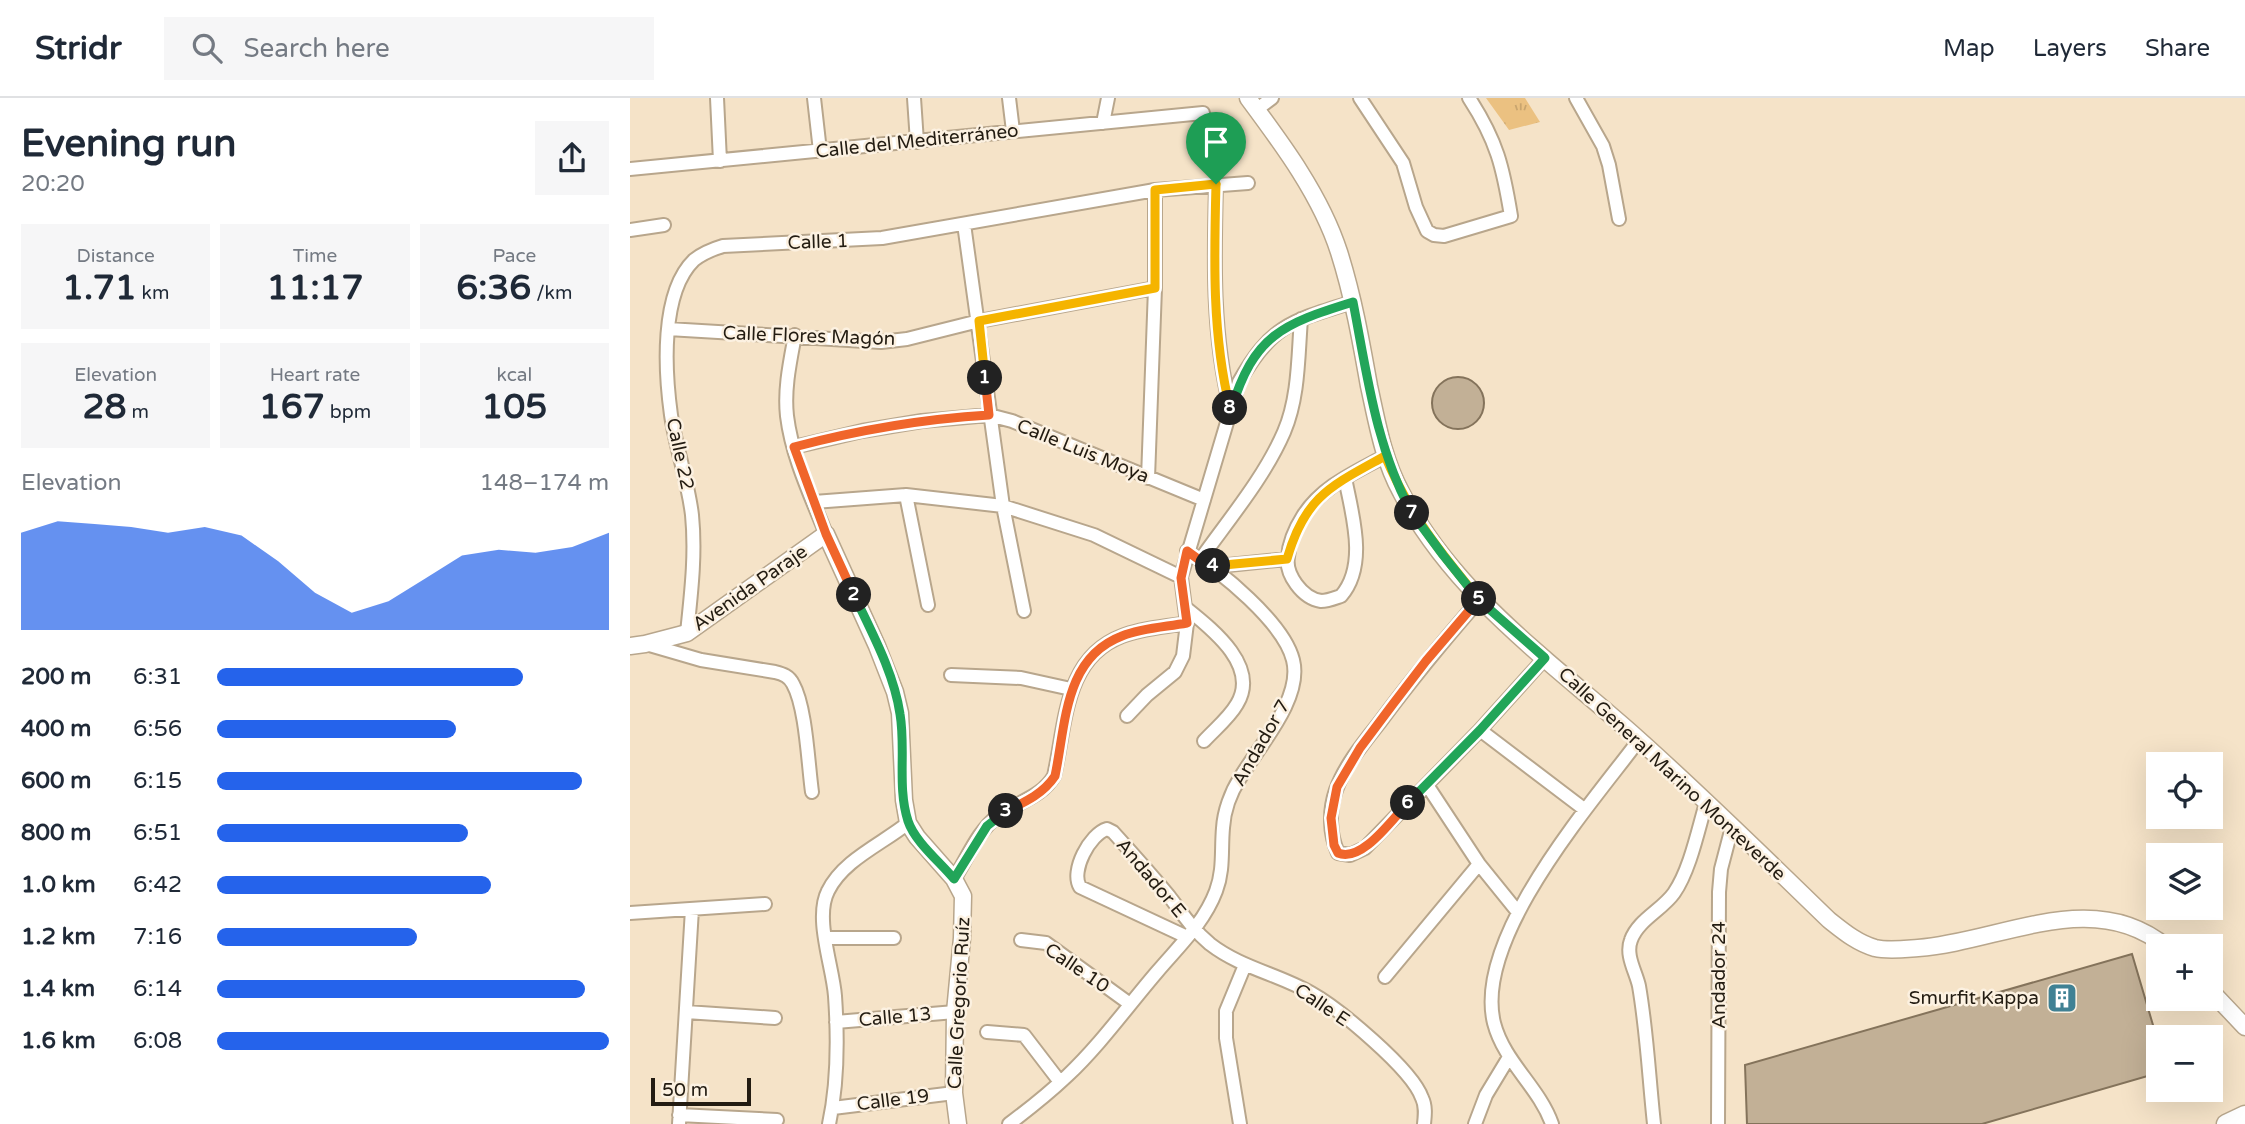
<!DOCTYPE html>
<html lang="en">
<head>
<meta charset="utf-8">
<style>
	:root { --surface:#fff; --page:#f6f6f7; --text:#1f2937; --muted:#747a83; --line:#e0e1e3; --accent:#2563eb }
	body { margin:0; font-family:"Varela Round",sans-serif; background:var(--page); color:var(--text); height:100vh; display:flex; flex-direction:column; font-size:26px; white-space:nowrap }
	* { box-sizing:border-box; margin:0 }
	p { font-size:23px; color:var(--muted) }
	.icon { flex:none; width:38px; height:38px; fill:none; stroke:currentColor; stroke-width:2; stroke-linecap:round; stroke-linejoin:round }
	.map { position:relative; flex:1; overflow:hidden }
	.sheet { display:flex; flex-direction:column; background:var(--surface); width:630px }
	.sheet>* { flex:none }
	.buttons { position:absolute; left:1516px; top:654px; display:grid; gap:14px }
	.buttons a { display:grid; place-items:center; width:77px; height:77px; border-radius:0px; background:var(--surface); box-shadow:0 7px 28px #0002; font-size:35px }
	.scale { position:absolute; left:21px; bottom:18px; width:100px; box-sizing:border-box; padding-left:7px; border:4px solid #231c12; border-top:0; font-size:19px; line-height:24px; white-space:nowrap; color:#231c12; -webkit-text-stroke:5px #fcf1e1; paint-order:stroke }
	.pin { position:absolute; display:grid; place-items:center; width:60px; height:60px; color:#fff; margin:-72px -30px; border-radius:50% 50% 50% 0; rotate:-45deg; box-shadow:0 0 7px #0007 }
	.pin .icon { rotate:45deg }
	.km { position:absolute; width:35px; height:35px; margin:-18px; border-radius:50%; background:#222; color:#fff; font-size:19px; line-height:35px; text-align:center }
	.round { display:grid; place-items:center; flex:none; width:74px; height:74px; border-radius:0px; background:var(--page) }
	.overview { display:flex; align-items:center; justify-content:space-between; height:119px; padding:0 21px }
	h1 { font-size:38px; font-weight:700; line-height:52px }
	.metrics { display:grid; grid-template-columns:repeat(3,1fr); gap:10px; height:119px; padding:7px 21px }
	.metrics div { display:grid; align-content:center; border-radius:0px; background:var(--page); text-align:center }
	.metrics b { font-size:35px; font-weight:700 }
	.metrics small { font-size:19px; font-weight:400 }
	.metrics p { font-size:19px }
	.chart { height:196px; padding:14px 21px }
	.chart p { display:flex; justify-content:space-between }
	.chart svg { width:100%; height:126px; margin-top:7px; fill:var(--accent); opacity:.7 }
	ul { padding:0 21px; list-style:none; font-size:23px }
	li { display:grid; grid-template-columns:112px 84px 1fr; align-items:center; height:52px }
	li i { height:18px; border-radius:9px; background:var(--accent) }
	header { display:flex; align-items:center; gap:42px; box-sizing:border-box; height:98px; padding:0 35px; background:var(--surface); border-bottom:2px solid var(--line) }
	header strong { font-size:33px }
	nav { display:flex; gap:38px; margin-inline-start:auto; font-size:24px }
	.search { width:490px; height:63px; background:var(--page); display:flex; align-items:center; gap:18px; box-sizing:border-box; padding:0 24px; border-radius:0px; color:var(--muted); font-size:26px }
	main { display:flex; flex:1; min-height:0 }
	.map>svg:first-child { display:block }
	.grass { fill:url(#grass-tufts) }
	.building { fill:#c2b096; stroke:#84735b; stroke-width:2 }
	.lines { fill:none; stroke-linecap:round; stroke-linejoin:round }
	.street-casing { stroke:#b8a68c; stroke-width:16 }
	.secondary-casing { stroke:#b8a68c; stroke-width:19 }
	.primary-casing { stroke:#b8a68c; stroke-width:21 }
	.street { stroke:#fff; stroke-width:12 }
	.secondary { stroke:#fff; stroke-width:16 }
	.primary { stroke:#fff; stroke-width:18 }
	.split-1-casing { stroke:#fff; stroke-width:14 }
	.split-2-casing { stroke:#fff; stroke-width:14 }
	.split-3-casing { stroke:#fff; stroke-width:14 }
	.split-4-casing { stroke:#fff; stroke-width:14 }
	.split-5-casing { stroke:#fff; stroke-width:14 }
	.split-6-casing { stroke:#fff; stroke-width:14 }
	.split-7-casing { stroke:#fff; stroke-width:14 }
	.split-8-casing { stroke:#fff; stroke-width:14 }
	.split-9-casing { stroke:#fff; stroke-width:14 }
	.split-1 { stroke:#f5b400; stroke-width:9 }
	.split-2 { stroke:#f0652b; stroke-width:9 }
	.split-3 { stroke:#22a559; stroke-width:9 }
	.split-4 { stroke:#f0652b; stroke-width:9 }
	.split-5 { stroke:#f5b400; stroke-width:9 }
	.split-6 { stroke:#f0652b; stroke-width:9 }
	.split-7 { stroke:#22a559; stroke-width:9 }
	.split-8 { stroke:#22a559; stroke-width:9 }
	.split-9 { stroke:#f5b400; stroke-width:9 }
	.labels { text-anchor:middle; dominant-baseline:central; stroke-width:5; stroke-linejoin:round; paint-order:stroke }
	.street-label { font-size:19px; fill:#231c12; stroke:#fcf1e1 }
	.poi-label { font-size:19px; fill:#231c12; stroke:#fcf1e1; text-anchor:end }
</style>
</head>
<body>
<header>
<strong>Stridr</strong>
<div class="search"><svg class="icon" aria-label="search" viewBox="0 0 24 24"><circle cx="10" cy="10" r="6"/><path d="M15 15l6 6"/></svg>Search here</div>
<nav><a>Map</a><a>Layers</a><a>Share</a></nav>
</header>
<main>
<section class="sheet">
<div class="overview"><div><h1>Evening run</h1><p>20:20</p></div><a class="round"><svg class="icon" aria-label="share" viewBox="0 0 24 24"><path d="M12 15V3M7 8l5-5 5 5M5 13v7h14v-7"/></svg></a></div>
<div class="metrics">
<div><p>Distance</p><b>1.71<small> km</small></b></div>
<div><p>Time</p><b>11:17</b></div>
<div><p>Pace</p><b>6:36<small> /km</small></b></div>
</div>
<div class="metrics">
<div><p>Elevation</p><b>28<small> m</small></b></div>
<div><p>Heart rate</p><b>167<small> bpm</small></b></div>
<div><p>kcal</p><b>105</b></div>
</div>
<div class="chart"><p><span>Elevation</span>148–174 m</p>
<svg viewBox="0 0 160 44" preserveAspectRatio="none"><path d="M0 44V10L10 6L20 7L30 8L40 10L50 8L60 11L70 20L80 31L90 38L100 34L110 26L120 18L130 16L140 17L150 15L160 10V44z"/></svg>
</div>
<ul>
<li><b>200 m</b>6:31<i style="width:78%"></i></li>
<li><b>400 m</b>6:56<i style="width:61%"></i></li>
<li><b>600 m</b>6:15<i style="width:93%"></i></li>
<li><b>800 m</b>6:51<i style="width:64%"></i></li>
<li><b>1.0 km</b>6:42<i style="width:70%"></i></li>
<li><b>1.2 km</b>7:16<i style="width:51%"></i></li>
<li><b>1.4 km</b>6:14<i style="width:94%"></i></li>
<li><b>1.6 km</b>6:08<i style="width:100%"></i></li>
</ul>
</section>
<div class="map">
<svg width="1615" height="1026" viewBox="0 0 1615 1026">
	<defs>
		<pattern id="grass-tufts" width="24" height="20" patternUnits="userSpaceOnUse" patternTransform="scale(1.75)"><rect width="24" height="20" fill="#ebc181"/><path d="M3 7l-1-3M5 7V3M7 7l1-3M15 17l-1-3M17 17v-4M19 17l1-3" fill="none" stroke="#c9a56e"/></pattern>
	</defs>
	<rect width="100%" height="100%" fill="#f5e3c8"/>
	<!-- grass -->
	<path class="grass" d="M856,0H895L910,24L879,32Z"/>
	<!-- building -->
	<path class="building" d="M802 305a26 26 0 1 1 52 0a26 26 0 1 1-52 0Z
		M1502,856L1528,944V975L1352,1026H1117L1115,967Z"/>
	<g class="lines">
		<!-- street casing -->
		<g class="street-casing">
			<path id="street" d="M87,0L90,63
				M184,0L190,53
				M284,0L287,44
				M379,0L383,33
				M730,0L773,65L786,109L797,133L804,137L814,138L881,118C873,69 867,43 839,0
				M946,0L973,48L979,67L989,121
				M626,12L642,0
				M473,25L478,0
				M0,71L573,15
				M586,87C584,162 582,238 601,312
				M334,126L373,408L394,513
				M0,132L34,127
				M38,231L251,244L277,241L349,223L525,190
				M165,237C160,264 154,291 157,318C162,359 181,398 196,436
				M164,349L232,333L292,323L359,317L382,323L574,402
				M518,380L525,190V92
				M715,380C722,416 738,467 711,498C705,500 698,503 691,503C672,500 655,476 658,459C659,445 666,429 673,418C692,388 726,374 755,358
				M276,397L298,507
				M184,404L276,397L373,408L464,437L551,479
				M570,462C599,421 634,380 654,334C669,299 668,258 671,221
				M579,469L657,461
				M849,502C815,541 782,581 750,624C734,644 715,667 706,692C699,712 699,735 708,755L720,757L735,750L850,632L915,560
				M556,510C582,531 630,568 607,606C599,620 585,631 574,643
				M57,535C61,496 66,457 62,417C58,383 46,351 41,317C35,274 30,195 64,162C73,155 83,151 93,148L252,140L525,92L618,85
				M16,546L71,562L145,574C153,576 159,578 163,586C176,609 178,665 182,694
				M321,577L391,580L441,591
				M497,618L517,597L545,574L553,558L557,525L551,479L609,284C642,226 662,223 723,204
				M850,632L954,711
				M797,687L849,766L887,813
				M324,781C337,761 348,732 368,718C388,703 411,700 424,678C436,626 434,560 492,538C512,530 535,529 557,525
				M0,815L135,806
				M557,839L450,789C440,773 460,736 477,731L483,734C502,755 521,776 539,798C552,815 563,832 580,846C611,870 648,876 681,895C708,910 782,971 792,1000C796,1008 795,1017 794,1026
				M196,840H264
				M391,842L416,845L500,906
				M755,879L849,766
				M56,914L145,920
				M206,924L325,914
				M357,934L394,937L430,984
				M203,1010L324,995
				M49,1017L147,1022
				M49,1026L62,811
				M199,1026C208,985 208,941 205,898C203,869 184,820 198,793C213,762 252,746 278,725
				M379,1026C399,1011 419,995 437,978C470,947 497,909 527,874C549,848 574,825 586,793C594,772 591,752 593,730C594,713 601,694 610,680C628,649 673,601 663,562C654,525 590,472 557,453
				M610,1026L596,940V913L615,867
				M845,1026L856,997L879,959
				M922,1026C909,989 874,964 864,925C843,840 961,706 1009,642
				M1024,1026C1019,980 1017,934 1009,888C1006,874 995,857 1001,842C1008,822 1032,812 1044,795C1060,772 1068,732 1076,705
				M1088,1026L1089,794L1091,771L1102,729"/>
		</g>
		<!-- secondary casing -->
		<g class="secondary-casing">
			<path id="secondary" d="M618,0C653,47 691,98 709,154C723,198 731,243 739,288C747,324 753,361 771,394C824,497 923,565 1007,640C1073,699 1136,761 1199,822C1213,833 1227,845 1245,850C1258,853 1274,851 1288,850C1370,844 1463,788 1536,849
				M0,548L15,546L57,535L196,436L247,548L265,594L270,615L274,702L278,725L287,739L324,781L333,798L332,840L325,914L324,995L328,1026
				M1580,892L1615,929"/>
		</g>
		<!-- primary casing -->
		<g class="primary-casing">
			<path id="primary" d="M1596,1026L1615,1017"/>
		</g>
		<!-- street -->
		<use href="#street" class="street"/>
		<!-- secondary -->
		<use href="#secondary" class="secondary"/>
		<!-- primary -->
		<use href="#primary" class="primary"/>
	</g>
	<g class="lines">
		<!-- split-1 casing -->
		<g class="split-1-casing">
			<path id="split-1" d="M355,280L349,223L525,190V92L586,86"/>
		</g>
		<!-- split-2 casing -->
		<g class="split-2-casing">
			<path id="split-2" d="M224,497L196,436L164,349C228,332 293,321 359,317L355,280"/>
		</g>
		<!-- split-3 casing -->
		<g class="split-3-casing">
			<path id="split-3" d="M224,497C242,535 264,575 270,616C276,651 267,689 278,723C285,744 310,764 324,781L357,728L376,713"/>
		</g>
		<!-- split-4 casing -->
		<g class="split-4-casing">
			<path id="split-4" d="M376,713C395,704 413,696 425,678C436,626 434,560 492,538C512,530 535,529 557,525L551,480L557,453L579,469L583,468"/>
		</g>
		<!-- split-5 casing -->
		<g class="split-5-casing">
			<path id="split-5" d="M583,468L657,461C675,398 701,388 755,358C780,417 809,453 849,501"/>
		</g>
		<!-- split-6 casing -->
		<g class="split-6-casing">
			<path id="split-6" d="M778,705C762,721 732,765 708,755L704,747L701,720L707,689L730,650L763,606L796,563L849,501"/>
		</g>
		<!-- split-7 casing -->
		<g class="split-7-casing">
			<path id="split-7" d="M778,705L850,632L915,560L849,502L813,457L782,415"/>
		</g>
		<!-- split-8 casing -->
		<g class="split-8-casing">
			<path id="split-8" d="M600,310L601,312C624,237 652,226 723,204C737,276 746,350 782,415"/>
		</g>
		<!-- split-9 casing -->
		<g class="split-9-casing">
			<path id="split-9" d="M586,86C584,161 582,237 600,310"/>
		</g>
		<!-- split-1 -->
		<use href="#split-1" class="split-1"/>
		<!-- split-2 -->
		<use href="#split-2" class="split-2"/>
		<!-- split-3 -->
		<use href="#split-3" class="split-3"/>
		<!-- split-4 -->
		<use href="#split-4" class="split-4"/>
		<!-- split-5 -->
		<use href="#split-5" class="split-5"/>
		<!-- split-6 -->
		<use href="#split-6" class="split-6"/>
		<!-- split-7 -->
		<use href="#split-7" class="split-7"/>
		<!-- split-8 -->
		<use href="#split-8" class="split-8"/>
		<!-- split-9 -->
		<use href="#split-9" class="split-9"/>
	</g>
	<!-- icons -->
	<defs>
		<g id="building-square" transform="scale(1.575)"><rect x="-9" y="-9" width="18" height="18" rx="4" fill="#408194" stroke="#fcf1e1"/><path d="M-4-6H4V6H1V3H-1V6H-4ZM-2.5-4.3h1.7v1.8h-1.7ZM.8-4.3h1.7v1.8H.8ZM-2.5-1h1.7V.8h-1.7ZM.8-1h1.7V.8H.8Z" fill="#fff"/></g>
	</defs>
	<g fill-rule="evenodd">
		<use href="#building-square" x="1432" y="900"/>
	</g>
	<g class="labels">
		<!-- street labels -->
		<g class="street-label">
			<text transform="translate(287 43) rotate(-6)">Calle del Mediterráneo</text>
			<text transform="translate(188 144) rotate(-2)">Calle 1</text>
			<text transform="translate(179 238) rotate(2)">Calle Flores Magón</text>
			<text transform="translate(453 353) rotate(22)">Calle Luis Moya</text>
			<text transform="translate(50 356) rotate(78)">Calle 22</text>
			<text transform="translate(120 490) rotate(-35)">Avenida Paraje</text>
			<text transform="translate(631 645) rotate(-60)">Andador 7</text>
			<text transform="translate(1042 676) rotate(43)">Calle General Marino Monteverde</text>
			<text transform="translate(521 780) rotate(50)">Andador E</text>
			<text transform="translate(447 870) rotate(34)">Calle 10</text>
			<text transform="translate(1089 877) rotate(-90)">Andador 24</text>
			<text transform="translate(329 905) rotate(-87)">Calle Gregorio Ruíz</text>
			<text transform="translate(692 907) rotate(34)">Calle E</text>
			<text transform="translate(265 919) rotate(-5)">Calle 13</text>
			<text transform="translate(263 1002) rotate(-7)">Calle 19</text>
		</g>
		<!-- poi labels -->
		<g class="poi-label">
			<text x="1409" y="900">Smurfit Kappa</text>
		</g>
	</g>
</svg>
<div class="buttons">
<a><svg class="icon" aria-label="locate" viewBox="0 0 24 24"><circle cx="12" cy="12" r="6"/><path d="M12 2v4M12 18v4M2 12h4M18 12h4"/></svg></a>
<a><svg class="icon" aria-label="layers" viewBox="0 0 24 24"><path d="M12 4l9 5-9 5-9-5zM3 14l9 5 9-5"/></svg></a>
<a>+</a>
<a>−</a>
</div>
<div class="scale">50 m</div>
<div class="pin" style="left:586px;top:86px;background:#1e9e55"><svg class="icon" aria-label="arrive" viewBox="0 0 24 24"><path d="M6 21V4h12l-3 4 3 4H6"/></svg></div>
<b class="km" style="left:355px;top:280px">1</b>
<b class="km" style="left:224px;top:497px">2</b>
<b class="km" style="left:376px;top:713px">3</b>
<b class="km" style="left:583px;top:468px">4</b>
<b class="km" style="left:849px;top:501px">5</b>
<b class="km" style="left:778px;top:705px">6</b>
<b class="km" style="left:782px;top:415px">7</b>
<b class="km" style="left:600px;top:310px">8</b>
</div>
</main>
</body>
</html>
